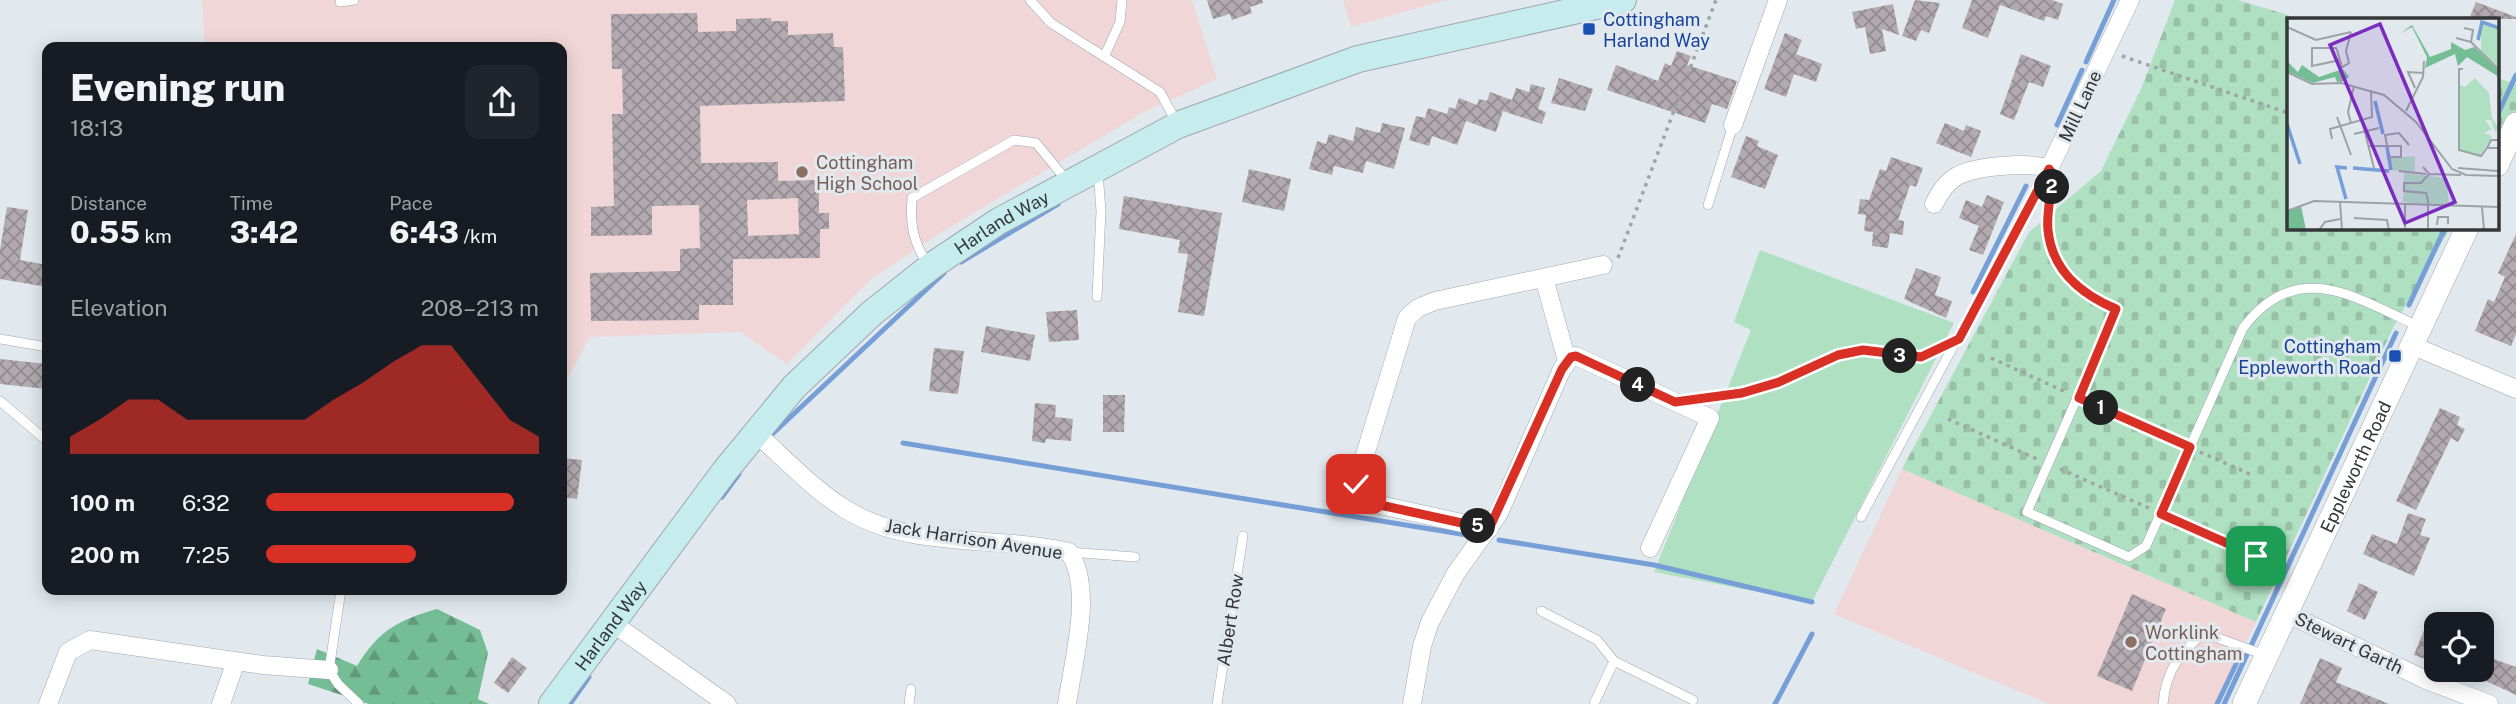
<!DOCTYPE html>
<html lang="en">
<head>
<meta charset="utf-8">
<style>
	:root { --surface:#171b24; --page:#20242c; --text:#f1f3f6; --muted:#9ea1a6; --accent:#d93025 }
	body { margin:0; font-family:"Public Sans",sans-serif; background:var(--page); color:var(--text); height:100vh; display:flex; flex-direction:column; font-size:26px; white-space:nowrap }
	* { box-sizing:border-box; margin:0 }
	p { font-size:23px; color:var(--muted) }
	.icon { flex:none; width:38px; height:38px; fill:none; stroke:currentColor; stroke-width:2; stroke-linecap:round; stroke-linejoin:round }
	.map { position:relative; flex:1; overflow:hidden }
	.drawer { position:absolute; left:42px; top:42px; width:525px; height:553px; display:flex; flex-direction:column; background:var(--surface); border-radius:14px; box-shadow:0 4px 18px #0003 }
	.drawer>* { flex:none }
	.tools { position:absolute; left:2424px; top:612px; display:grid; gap:14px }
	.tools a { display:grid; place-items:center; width:70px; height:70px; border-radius:14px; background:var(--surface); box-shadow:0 4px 18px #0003; font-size:35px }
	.pin { position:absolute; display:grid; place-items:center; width:60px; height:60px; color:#fff; margin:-30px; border-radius:14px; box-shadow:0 4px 10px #0006 }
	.km { position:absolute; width:35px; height:35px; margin:-18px; border-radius:50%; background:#222; color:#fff; font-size:19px; line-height:35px; text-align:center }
	.round { display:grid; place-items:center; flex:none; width:74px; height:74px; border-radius:14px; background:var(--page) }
	.head { display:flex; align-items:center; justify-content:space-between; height:119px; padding:0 28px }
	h1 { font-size:38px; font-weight:800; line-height:52px }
	.stats { display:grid; grid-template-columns:repeat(3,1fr); gap:10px; height:119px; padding:7px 28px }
	.stats div { display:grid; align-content:center }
	.stats b { font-size:30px; font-weight:800 }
	.stats small { font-size:19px; font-weight:400 }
	.stats p { font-size:19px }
	.chart { height:196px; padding:14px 28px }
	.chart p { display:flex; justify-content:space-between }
	.chart svg { width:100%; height:126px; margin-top:7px; fill:var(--accent); opacity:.7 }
	ul { padding:0 28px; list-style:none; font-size:23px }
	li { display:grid; grid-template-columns:112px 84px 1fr; align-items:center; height:52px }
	li i { height:18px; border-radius:9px; background:var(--accent) }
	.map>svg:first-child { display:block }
	.education { fill:#f1d6d7 }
	.green { fill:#b0e0c2 }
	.forest { fill:url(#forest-firs) }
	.cemetery { fill:url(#cemetery-stones) }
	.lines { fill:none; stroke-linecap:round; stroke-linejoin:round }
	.stream { stroke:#769fd7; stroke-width:5 }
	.building { fill:url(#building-cross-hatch); fill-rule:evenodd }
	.service-casing { stroke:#9fa7ad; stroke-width:10 }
	.minor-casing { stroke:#9fa7ad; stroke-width:19 }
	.tertiary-casing { stroke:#9fa7ad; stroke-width:24 }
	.secondary-casing { stroke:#9fa7ad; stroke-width:28 }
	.path { stroke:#9ea4a9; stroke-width:3.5; stroke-dasharray:3.5 5; stroke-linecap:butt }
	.service { stroke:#fff; stroke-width:9 }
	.minor { stroke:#fff; stroke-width:18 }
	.tertiary { stroke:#fff; stroke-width:23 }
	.secondary { stroke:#c6eced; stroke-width:26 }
	.route-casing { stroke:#fff; stroke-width:14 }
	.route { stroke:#d93025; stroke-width:9 }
	.transit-dot { fill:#1a4fb4; stroke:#e1e9ef; stroke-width:2.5 }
	.education-dot { fill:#8d6e63; stroke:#e1e9ef; stroke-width:2.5 }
	.labels { text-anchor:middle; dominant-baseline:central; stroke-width:6; stroke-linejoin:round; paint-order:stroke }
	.transit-label { font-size:18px; fill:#164399; stroke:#e1e9ef; text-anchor:start }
	.street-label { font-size:18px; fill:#34373a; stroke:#e1e9ef }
	.education-label { font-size:18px; fill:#785e54; stroke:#e1e9ef; text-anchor:start }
	.inset-river { fill:none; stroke:#769fd7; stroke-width:3.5 }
	.inset-road { fill:none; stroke:#9ca2a7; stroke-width:2 }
	.view { fill:#7b2cbf; fill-opacity:0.15; stroke:#7b2cbf; stroke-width:3.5 }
	.inset-edge { fill:none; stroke:#34373a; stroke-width:3.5 }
</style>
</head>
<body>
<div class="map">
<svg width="2516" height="704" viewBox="0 0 2516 704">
	<defs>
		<pattern id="forest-firs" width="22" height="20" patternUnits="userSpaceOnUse" patternTransform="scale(1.75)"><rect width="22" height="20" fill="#75bd94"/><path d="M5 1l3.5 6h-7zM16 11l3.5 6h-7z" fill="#619a7a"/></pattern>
		<pattern id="cemetery-stones" width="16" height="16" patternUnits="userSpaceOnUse" patternTransform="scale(1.75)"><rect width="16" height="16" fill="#b0e0c2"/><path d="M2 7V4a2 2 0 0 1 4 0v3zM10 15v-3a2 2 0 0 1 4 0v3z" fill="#98c1a7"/></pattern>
		<pattern id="building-cross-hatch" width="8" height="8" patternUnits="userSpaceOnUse" patternTransform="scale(1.75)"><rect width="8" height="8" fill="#b2aab0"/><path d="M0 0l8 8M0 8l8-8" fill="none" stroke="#928b90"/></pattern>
	</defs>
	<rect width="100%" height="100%" fill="#e1e9ef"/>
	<!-- education -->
	<path class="education" d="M202,0H1192L1217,79L1144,112L942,232L871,279L787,364L740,332L590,337L567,379H562V47H205Z
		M1343,0H1446L1351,27Z
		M1902,469L2256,622L2216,704H2049L1834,614Z"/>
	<!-- green -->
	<path class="green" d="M1760,250L1954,323L1812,602L1654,572L1751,330L1734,322Z"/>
	<!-- forest -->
	<path class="forest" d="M437,609L480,630L488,653L478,699L489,704H369L308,684L317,649L357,666C378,631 398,620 437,609Z"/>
	<!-- cemetery -->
	<path class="cemetery" d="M2175,0H2238L2301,19H2288V228H2450L2393,328L2256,622L1902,469L2029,232L2101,171L2141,89Z
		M2497,78L2516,84V111L2497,145Z"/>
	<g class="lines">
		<!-- stream -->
		<path class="stream" d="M2086,62L2114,0
			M2497,116L2516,75
			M2057,125L2082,70
			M961,262L1058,204
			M1973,292L2026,186
			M2409,305L2445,228
			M767,439L944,273
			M903,443L1467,535
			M722,497L739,474
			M1499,540L1654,565L1812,602
			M570,704L589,677
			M1775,704L1812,634
			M2217,704L2239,658
			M2224,704L2396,333"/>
	</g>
	<!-- building -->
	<path class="building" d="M1207,0H1262L1263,3L1250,7L1252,13L1232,20L1230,14L1213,19Z
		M1915,0L1940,3L1929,33L1921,30L1916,41L1902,36Z
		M1972,0H2052L2063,4L2058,20L2046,16L2044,21L2000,5L1988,38L1962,28Z
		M2476,2L2516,17V19H2469Z
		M1893,4L1899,35L1882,29L1886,51L1870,54L1865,27L1856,29L1852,12Z
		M697,13L698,32L736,31V19L771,18V21H788V35L833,33L834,47H843L845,101L700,106L701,163L778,162V181L819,180V213H829V229H820V258L733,259V305H699V320L591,321L590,273L680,271V249L700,248L699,205L652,206V235L591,236V207L614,206L612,114H623L622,69H612L611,14ZM798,198L799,234L748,236L747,200Z
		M1785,33L1802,40L1796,54L1822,64L1816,82L1794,74L1786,97L1764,89Z
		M1677,51L1691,56L1687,65L1737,81L1727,109L1712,104L1705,123L1607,90L1616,65L1658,81L1665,63L1671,66Z
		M2021,54L2051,66L2043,87L2029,82L2014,120L2000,114Z
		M1559,78L1593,89L1585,111L1551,103Z
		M1531,84L1545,88L1538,109L1546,112L1542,124L1503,111L1496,132L1466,121L1457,145L1432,136L1429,146L1409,140L1416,116L1425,118L1428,108L1447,114L1449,107L1455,109L1459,98L1477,105L1479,99L1487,101L1490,92L1512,100L1516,88L1529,92Z
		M1382,123L1405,128L1394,169L1366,161L1363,173L1334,166L1332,175L1309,169L1317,141L1326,144L1329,134L1353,141L1356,127L1380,133Z
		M1945,123L1964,131L1966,125L1981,131L1971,157L1936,143Z
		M1746,136L1759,141L1757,146L1778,155L1765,189L1731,177Z
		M1891,157L1923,168L1916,187L1910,185L1898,220L1904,221L1903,235L1890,233L1888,248L1872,246L1873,232L1864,231L1866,215L1858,214L1860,199L1869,200L1880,169L1886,171Z
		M1249,169L1291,179L1284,211L1242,202Z
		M1987,195L2004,202L1983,255L1969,250L1979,226L1959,218L1966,200L1982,207Z
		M1124,196L1222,213L1204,316L1178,312L1188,254L1178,253L1180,240L1119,229Z
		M7,207L28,210L20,260L47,265V287L0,279V250Z
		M2516,234V334L2511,346L2475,331L2488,299L2494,302L2505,277L2498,273Z
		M1916,268L1941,277L1935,295L1952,301L1946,318L1904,299Z
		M1077,310L1079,340L1049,342L1046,312Z
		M986,326L1035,335L1030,361L981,352Z
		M934,348L964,351L958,394L929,391Z
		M0,359L47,364V389L0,384Z
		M1103,395H1125L1124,432H1103Z
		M1035,403L1056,405L1055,417L1073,419L1071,441L1046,439L1045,443L1032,441Z
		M2440,408L2460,417L2457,425L2465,429L2458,442L2451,438L2416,510L2396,501Z
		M562,458L582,460L577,499L562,497Z
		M2408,513L2426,519L2420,535L2430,538L2414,576L2363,554L2372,534L2397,544Z
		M2359,583L2378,592L2365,620L2347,611Z
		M2132,594L2166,609L2132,691L2097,676Z
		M2425,628L2436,632V663L2414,655Z
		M2482,655L2516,667V695L2482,679Z
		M512,657L527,668L508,693L494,683Z
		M2320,658L2342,668L2336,682L2389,704H2300Z"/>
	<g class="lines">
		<!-- service casing -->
		<g class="service-casing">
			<path id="service" d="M1030,0L1051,23L1160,92L1177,123
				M340,2L354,0
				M1104,57L1120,22L1122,0
				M2049,169L2053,174C2052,192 2046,211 2048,230C2052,271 2081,294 2116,309L2027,512L2129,557L2146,546L2243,328C2297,256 2356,298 2420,327
				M1708,205L1733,125
				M929,266C913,243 910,225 912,198L1014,140L1036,143L1068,182
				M1097,297L1101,211L1098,172
				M0,339L47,347
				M0,401L47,441
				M1861,517L2049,169
				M1069,552L1135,557
				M341,590L329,670L338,684L359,704
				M1541,611L1597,640L1614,661L1594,704
				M1614,661L1693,700
				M909,704L911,689
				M1217,704L1243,536
				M2163,704C2166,671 2179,653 2204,633L2265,655"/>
		</g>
		<!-- minor casing -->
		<g class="minor-casing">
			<path id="minor" d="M1733,125L1778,0
				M1934,204C1939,194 1944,185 1954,178C1971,166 2030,161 2049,169L2130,0
				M1544,278L1567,361
				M2411,345L2516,389
				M756,433C785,459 813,489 845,509C911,550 997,535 1069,552C1094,589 1073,661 1067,704
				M1489,529L1362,501L1356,484L1407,318L1418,308L1435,301L1603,265
				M2286,613L2424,679L2489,704
				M611,622L727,704
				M48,704L68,652L90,640L263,665L329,670
				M221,704L236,661
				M1412,704L1422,646L1430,622L1456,573L1499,513L1562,369L1571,357L1576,356L1710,418L1650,548"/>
		</g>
		<!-- tertiary casing -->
		<g class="tertiary-casing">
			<g id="tertiary">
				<path d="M2497,165L2516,124"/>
				<path id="s1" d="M2244,704L2467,228"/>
			</g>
		</g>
		<!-- secondary casing -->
		<g class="secondary-casing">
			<g id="secondary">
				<path id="s2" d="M552,704L724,472L794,387L872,313L930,267L999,221L1178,125L1358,59L1623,0"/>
			</g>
		</g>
		<!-- path -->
		<path class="path" d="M2122,56L2288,113
			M1618,258L1716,0
			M1991,358L2066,392
			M1709,398C1732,394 1754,390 1777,382C1805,372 1831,352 1862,350C1890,348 1907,364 1935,350
			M2089,402L2177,442
			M1948,419L2037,459
			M2200,452L2252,475
			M2060,469L2149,508
			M2172,519L2256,556"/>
		<!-- service -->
		<use href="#service" class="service"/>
		<!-- minor -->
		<use href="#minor" class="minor"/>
		<!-- tertiary -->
		<use href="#tertiary" class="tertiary"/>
		<!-- secondary -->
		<use href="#secondary" class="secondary"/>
	</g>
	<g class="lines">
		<!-- route casing -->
		<g class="route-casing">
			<path id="route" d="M1356,484L1362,501L1489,529L1562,369L1571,357L1576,356L1675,402L1742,393L1779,382L1838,355L1863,350L1921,357L1959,339L2049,169L2053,174C2052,192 2046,211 2048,230C2052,271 2081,294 2116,309L2079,398L2190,447L2161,514L2256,556"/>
		</g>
		<!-- route -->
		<use href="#route" class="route"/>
	</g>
	<!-- markers -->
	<g class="transit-dot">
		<rect x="1582" y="22" width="14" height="14" rx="3.5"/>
		<rect x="2388" y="349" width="14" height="14" rx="3.5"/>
	</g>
	<g class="education-dot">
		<circle cx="802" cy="172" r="7"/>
		<circle cx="2131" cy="642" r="7"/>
	</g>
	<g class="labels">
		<!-- transit labels -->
		<g class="transit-label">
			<text x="1603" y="19">Cottingham<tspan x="1603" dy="21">Harland Way</tspan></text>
			<text x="2381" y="346" text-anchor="end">Cottingham<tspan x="2381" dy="21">Eppleworth Road</tspan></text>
		</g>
		<!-- street labels -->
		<g class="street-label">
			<text transform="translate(2080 106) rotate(-65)">Mill Lane</text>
			<text stroke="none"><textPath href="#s2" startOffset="665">Harland Way</textPath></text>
			<text stroke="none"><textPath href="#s1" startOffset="262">Eppleworth Road</textPath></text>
			<text transform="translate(974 539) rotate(9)">Jack Harrison Avenue</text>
			<text transform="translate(1230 620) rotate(-81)">Albert Row</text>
			<text stroke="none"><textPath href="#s2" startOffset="98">Harland Way</textPath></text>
			<text transform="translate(2349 643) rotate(26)">Stewart Garth</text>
		</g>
		<!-- education labels -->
		<g class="education-label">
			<text x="816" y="162">Cottingham<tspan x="816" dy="21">High School</tspan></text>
			<text x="2145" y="632">Worklink<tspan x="2145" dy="21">Cottingham</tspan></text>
		</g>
	</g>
	<!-- overview -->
	<g transform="translate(2287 18)">
		<rect width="212" height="212" fill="#e1e9ef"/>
		<path d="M188,60L202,75L205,100L212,111L208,114L204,102H198L205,111L197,115L205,118L194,137L173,133V67L178,69ZM128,138V154L104,152L102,140Z" fill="#b0e0c2"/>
		<path d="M125,7L143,39L164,31V24L178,32L187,29L212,53V59L180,39L171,48L168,36L138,50L140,39L125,9L114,15ZM0,43L11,54L15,47L32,59L56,51L62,59L57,63L50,64L48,59L26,65L0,53ZM14,188L19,212H0V194Z" fill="#75bd94"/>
		<path d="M117,155L159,160L162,188L116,184Z" fill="#b0e0c2"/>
		<path d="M194,6L212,11V51L194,34Z" fill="#b0e0c2"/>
		<path class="inset-river" d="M191,22L195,4L212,10M88,83L96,116M0,106L13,146M100,129L104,152M66,150L102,153M59,181L50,149L60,150"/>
		<path class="inset-road" d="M0,9L29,22L64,14M169,20L184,24L186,12L177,10M184,24L212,52M103,30L124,77M53,42L25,48V30H49L50,32L55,49M176,51H172V132L194,138L200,130M0,54L25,66L54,65L97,77L129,104L165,151L179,157L212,158M54,64V50L62,45L59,33L64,14M128,70L121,54L137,55M119,93L136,59L137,43M50,99L64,137M75,103L87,150M64,105L61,94L67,68M67,116L92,110M45,121L43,111L85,99L84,73M212,122H204L200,130H212M100,127L98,117L112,115L122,127M82,128H114V139H103M136,149L142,156L174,157M171,150L211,153M112,153L139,156M53,184L55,212M141,187V212M142,187L139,175L117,173V165H134L142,156M195,189L197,212M0,193L27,183L212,189M67,200L100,202L102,212M150,207L151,199H161V206M118,210V186M32,212L38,204L53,201"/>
		<path class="view" d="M93,6L168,184L118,205L43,27Z"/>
		<rect width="212" height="212" class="inset-edge"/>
	</g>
</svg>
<div class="tools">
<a><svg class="icon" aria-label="locate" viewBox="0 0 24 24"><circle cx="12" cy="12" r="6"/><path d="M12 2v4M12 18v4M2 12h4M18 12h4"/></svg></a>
</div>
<div class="pin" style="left:2256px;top:556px;background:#1e9e55"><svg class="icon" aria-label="arrive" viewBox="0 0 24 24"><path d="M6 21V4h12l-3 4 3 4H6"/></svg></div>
<div class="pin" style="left:1356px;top:484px;background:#d93025"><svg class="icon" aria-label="check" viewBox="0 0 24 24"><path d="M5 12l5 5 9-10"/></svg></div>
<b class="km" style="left:2101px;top:408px">1</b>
<b class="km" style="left:2052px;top:187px">2</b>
<b class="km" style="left:1900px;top:356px">3</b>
<b class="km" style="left:1638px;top:385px">4</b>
<b class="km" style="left:1478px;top:526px">5</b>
<section class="drawer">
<div class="head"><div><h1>Evening run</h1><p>18:13</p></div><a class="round"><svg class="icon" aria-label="share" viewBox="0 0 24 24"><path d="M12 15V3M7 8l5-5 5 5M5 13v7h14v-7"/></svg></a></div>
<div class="stats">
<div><p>Distance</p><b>0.55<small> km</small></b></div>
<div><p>Time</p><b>3:42</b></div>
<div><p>Pace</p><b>6:43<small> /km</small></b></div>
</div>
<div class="chart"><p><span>Elevation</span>208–213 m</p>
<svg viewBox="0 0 160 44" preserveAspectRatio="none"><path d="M0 44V38L10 32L20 25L30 25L40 32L50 32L60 32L70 32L80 32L90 25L100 19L110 12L120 6L130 6L140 19L150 32L160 38V44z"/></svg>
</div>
<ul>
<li><b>100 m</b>6:32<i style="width:91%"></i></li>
<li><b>200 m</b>7:25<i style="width:55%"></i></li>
</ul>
</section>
</div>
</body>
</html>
